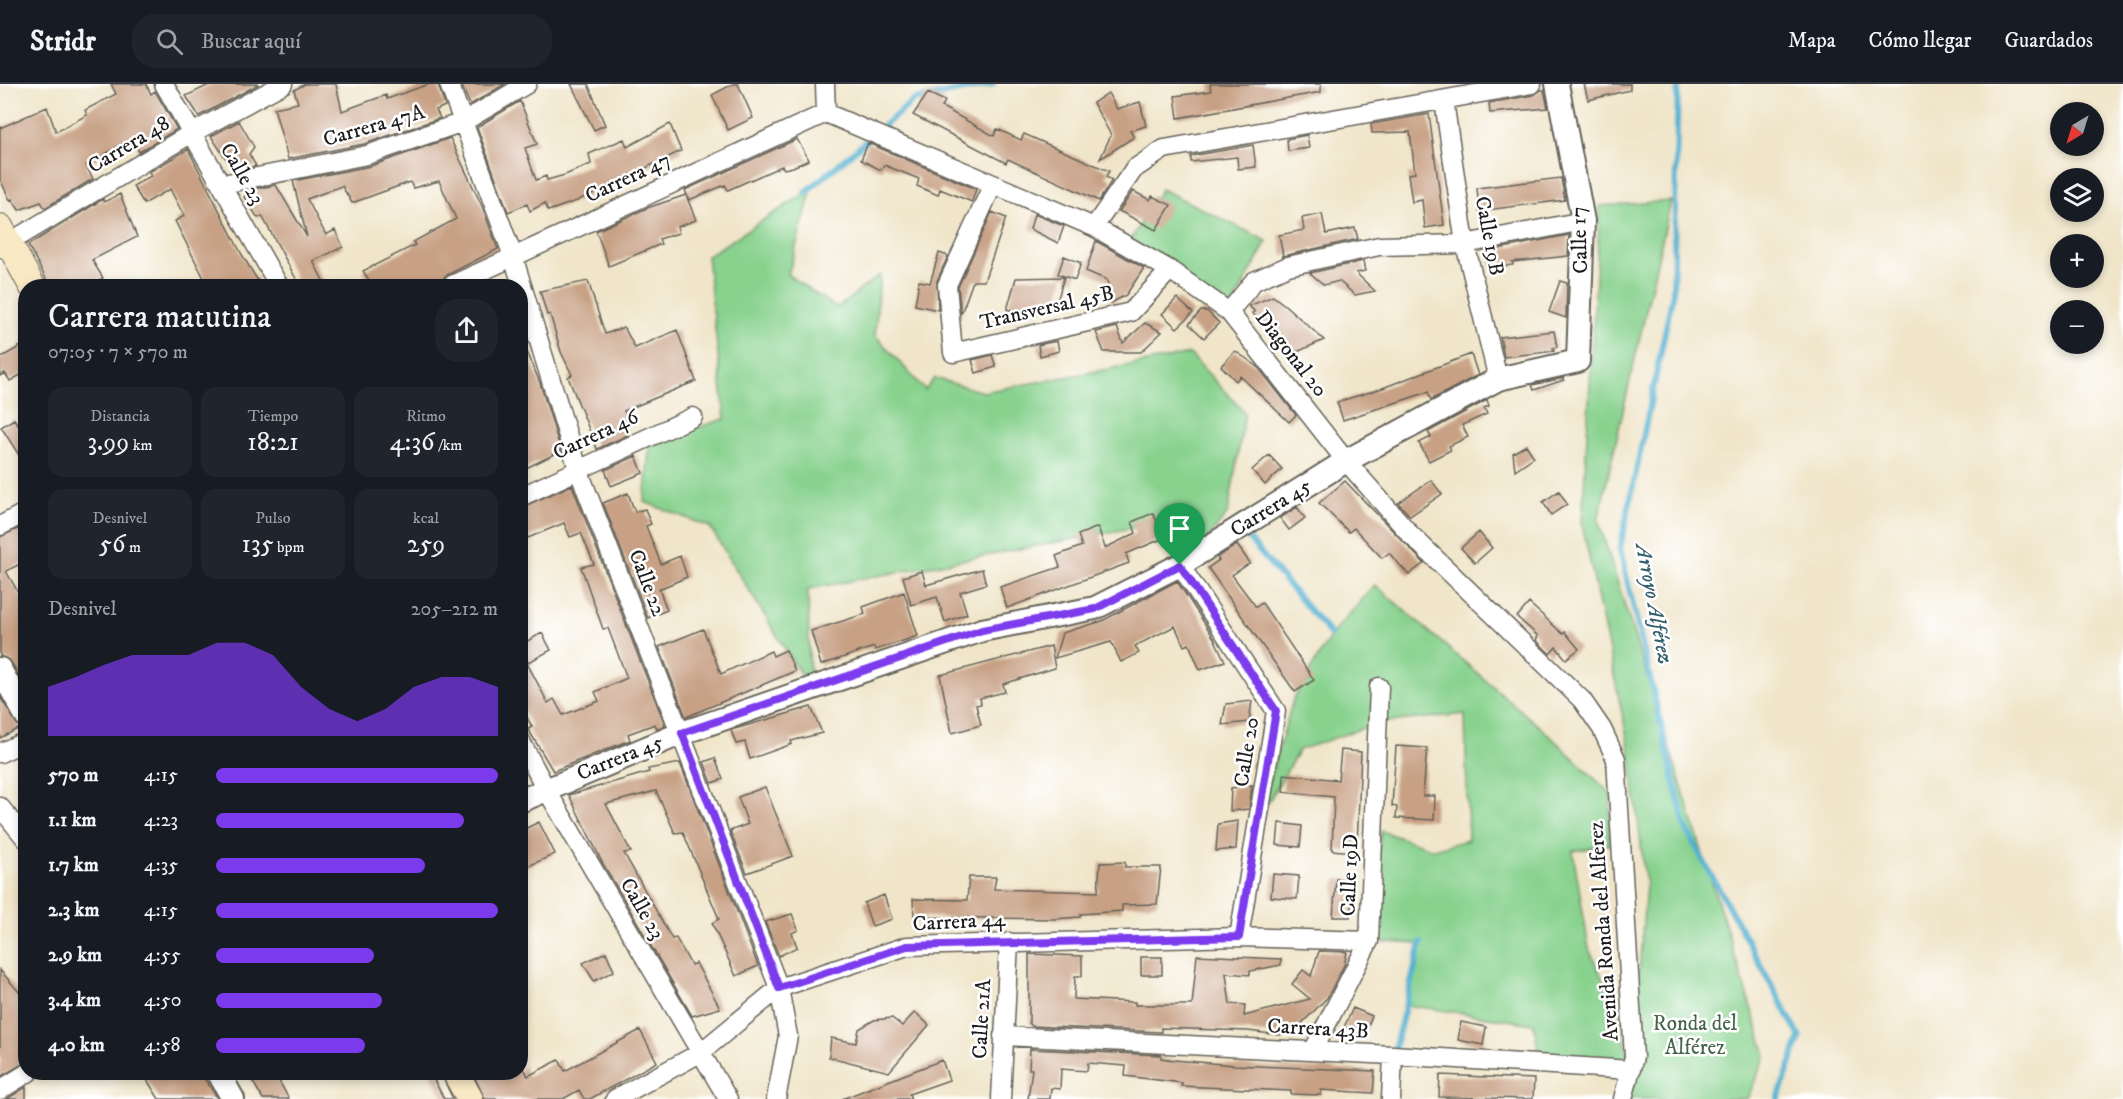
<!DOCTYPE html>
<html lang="es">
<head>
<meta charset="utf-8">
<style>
	:root { --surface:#171b24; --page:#20242c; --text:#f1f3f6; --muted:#9ea1a6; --line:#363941; --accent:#7c3aed }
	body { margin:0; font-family:"IM FELL DW Pica",serif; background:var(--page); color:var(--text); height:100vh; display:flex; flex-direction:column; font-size:22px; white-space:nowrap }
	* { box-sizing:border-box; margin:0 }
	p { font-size:20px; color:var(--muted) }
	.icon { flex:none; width:33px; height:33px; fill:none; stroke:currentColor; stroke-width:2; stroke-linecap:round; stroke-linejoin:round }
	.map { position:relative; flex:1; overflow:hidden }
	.panel { position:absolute; left:18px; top:195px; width:510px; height:801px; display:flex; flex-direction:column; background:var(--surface); border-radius:24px; box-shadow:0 3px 9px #0003 }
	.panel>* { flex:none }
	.needle { width:39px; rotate:218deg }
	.controls { position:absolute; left:2050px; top:18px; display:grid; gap:12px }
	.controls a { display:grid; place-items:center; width:54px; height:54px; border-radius:50%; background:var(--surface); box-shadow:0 3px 9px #0003; font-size:30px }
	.pin { position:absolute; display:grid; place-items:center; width:51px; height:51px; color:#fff; margin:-62px -26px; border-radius:50% 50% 50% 0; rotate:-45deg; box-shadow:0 0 6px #0007 }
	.pin .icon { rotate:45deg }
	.round { display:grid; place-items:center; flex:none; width:63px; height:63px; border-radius:24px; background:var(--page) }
	.overview { display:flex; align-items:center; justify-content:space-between; height:102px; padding:0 30px }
	h1 { font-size:33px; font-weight:600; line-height:45px }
	.stats { display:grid; grid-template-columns:repeat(3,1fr); gap:9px; height:102px; padding:6px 30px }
	.stats div { display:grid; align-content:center; border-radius:15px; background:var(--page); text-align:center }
	.stats b { font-size:26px; font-weight:600 }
	.stats small { font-size:16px; font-weight:400 }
	.stats p { font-size:16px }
	.chart { height:168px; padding:12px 30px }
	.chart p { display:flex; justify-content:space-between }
	.chart svg { width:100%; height:108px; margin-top:6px; fill:var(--accent); opacity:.7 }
	ul { padding:0 30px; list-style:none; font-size:20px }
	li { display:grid; grid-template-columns:96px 72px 1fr; align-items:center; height:45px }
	li i { height:15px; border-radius:8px; background:var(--accent) }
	header { display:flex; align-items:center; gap:36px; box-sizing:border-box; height:84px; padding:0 30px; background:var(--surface); border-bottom:2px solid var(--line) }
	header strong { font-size:28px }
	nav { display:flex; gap:33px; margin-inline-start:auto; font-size:21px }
	.search { width:420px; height:54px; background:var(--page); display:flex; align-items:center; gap:15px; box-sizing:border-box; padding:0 21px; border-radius:24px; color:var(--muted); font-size:22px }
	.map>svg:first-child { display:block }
	.green { fill:#88d28e; stroke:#527755; stroke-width:1.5 }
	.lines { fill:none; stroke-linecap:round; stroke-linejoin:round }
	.stream { stroke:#51b0d0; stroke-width:6 }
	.building { fill:#c8a185 }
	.minor-casing { stroke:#666259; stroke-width:21 }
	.tertiary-casing { stroke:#666259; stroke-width:26 }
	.secondary-casing { stroke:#666259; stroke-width:28 }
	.minor { stroke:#fff; stroke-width:18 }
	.tertiary { stroke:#fff; stroke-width:22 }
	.secondary { stroke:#f8e8c3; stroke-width:26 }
	.route-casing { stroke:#fff; stroke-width:12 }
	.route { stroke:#7c3aed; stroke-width:8 }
	.labels { text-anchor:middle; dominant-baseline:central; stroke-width:5; stroke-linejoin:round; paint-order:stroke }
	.street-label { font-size:21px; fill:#1c1c1c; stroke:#fff }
	.park-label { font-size:21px; fill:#47654a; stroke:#fff }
	.water-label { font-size:22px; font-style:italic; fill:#345f6d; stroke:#fff }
</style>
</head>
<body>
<header>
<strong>Stridr</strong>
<div class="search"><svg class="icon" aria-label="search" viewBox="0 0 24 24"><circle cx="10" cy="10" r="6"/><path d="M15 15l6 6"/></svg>Buscar aquí</div>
<nav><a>Mapa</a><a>Cómo llegar</a><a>Guardados</a></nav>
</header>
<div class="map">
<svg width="2123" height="1015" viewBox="0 0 2123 1015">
	<rect width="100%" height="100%" fill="#fff"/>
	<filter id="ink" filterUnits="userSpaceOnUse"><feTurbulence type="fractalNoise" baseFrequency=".0167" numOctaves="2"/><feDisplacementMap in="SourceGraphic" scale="12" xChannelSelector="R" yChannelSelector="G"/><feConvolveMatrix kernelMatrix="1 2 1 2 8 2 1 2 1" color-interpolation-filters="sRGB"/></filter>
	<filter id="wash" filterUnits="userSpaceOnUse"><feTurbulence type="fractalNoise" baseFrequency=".008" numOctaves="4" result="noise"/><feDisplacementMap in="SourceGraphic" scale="24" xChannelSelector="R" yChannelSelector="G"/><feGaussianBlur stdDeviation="1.35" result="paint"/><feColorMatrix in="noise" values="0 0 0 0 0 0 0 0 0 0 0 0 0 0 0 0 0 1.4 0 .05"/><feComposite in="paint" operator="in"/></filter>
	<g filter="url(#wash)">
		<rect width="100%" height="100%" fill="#f0e5c9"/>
		<!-- green -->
		<path class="green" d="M812,105L788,191L837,224L880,191L875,251L925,306L935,294L983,308L1190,270L1245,329L1228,429L1194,472L1164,438L808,505L810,605L710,443L644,418L650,358L725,335L707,172Z
			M1161,105L1267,157L1229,228L1127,162Z
			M1671,117L1598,436L1766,971L1747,1015H1628L1630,986L1539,972L1534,940L1406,921L1421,860L1369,857L1381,747L1433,765L1468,756L1465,630L1378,639L1299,666L1258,735L1293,616L1331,551L1375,501L1548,650L1611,710L1609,761L1573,767L1589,865L1619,930L1631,983L1646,802L1629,662L1582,440L1600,122Z"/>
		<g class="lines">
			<!-- stream -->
			<path class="stream" d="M1678,0L1673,209L1620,465L1685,743L1800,953L1778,1015
				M805,109L914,16L993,0
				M1242,447L1331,551
				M1394,967L1421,859"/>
		</g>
		<g id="blocks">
			<!-- building -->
			<path class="building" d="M111,0H146L151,10L155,7L177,45L139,68L133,54L86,81L93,95L45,124L41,118L19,126L12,115L10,116L0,95V44L47,23L56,48L87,31L85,26L116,10Z
				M211,0H259L199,32L186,12Z
				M305,0H336L342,27L386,11L387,15L429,0H438L445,22L436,26L440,34L364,60L288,75L274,24L298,19L294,6Z
				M461,0H505L470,21Z
				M571,0H588L605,41L594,46Z
				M733,0H738L753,34L728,46L712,11Z
				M1210,0H1321V8L1178,34L1175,12L1211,7Z
				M1584,0H1630V6L1588,16Z
				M1541,6H1544L1548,24L1490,29L1489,19L1534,11Z
				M928,9L945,17L942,23L994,52L997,45L1021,56L1024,50L1109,87L1106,93L1112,96L1099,117L1008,75L1006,79L913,31Z
				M1108,9L1117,25L1140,18L1146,42L1130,47L1134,53L1100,75L1111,51L1093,19Z
				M520,17L537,60L525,64L536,96L546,92L547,96L565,91L591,80L589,70L624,55L627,63L670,40L681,67L577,117L548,127L545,119L530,127L527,120L508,128L477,43Z
				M1429,30L1444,141L1425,144L1422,116L1412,118L1408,90L1415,89L1410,48L1372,49L1371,40Z
				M239,37L254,63L249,70L256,82L242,85L235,74L228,78L211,52Z
				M1307,51L1309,64L1288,67L1287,55Z
				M450,54L482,122L498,165L445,192L439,202H373L363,187L415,161L413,158L456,135L439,97L413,104L410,98L352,119L342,102L307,115L326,151L335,146L343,163L313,177L326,202H300L262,132L258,134L244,113L249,106L276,101L307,153L293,97L371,82Z
				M797,55L809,76L793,83L784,85L782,82L728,106L725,101L689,116L685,106Z
				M868,59L976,105L972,118L940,105L938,111L917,102L919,95L884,81L881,86L861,76Z
				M1253,61L1256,83L1238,85L1237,73L1191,78V72Z
				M188,65L241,169L261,202H208L175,137L184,132L170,105L144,120L133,102L151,92L149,88Z
				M1561,94L1565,116L1479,127L1477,104Z
				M1133,107L1150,116L1152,112L1171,121L1156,146L1119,127Z
				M120,110L137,153L92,176L103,194L87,202H50L28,161L103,115L104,118Z
				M686,111L696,136L677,143L679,149L659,155L661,160L609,182L596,147L647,124Z
				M992,128L1006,134L984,197H973L961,230L958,203Z
				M1034,130L1064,142L1058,159L1030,145Z
				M1322,130L1326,150L1355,144L1358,155L1283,172L1279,151L1304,146L1302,134Z
				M1569,151L1568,172L1512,178L1513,181L1491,184L1488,167Z
				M1096,157L1144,184L1126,211L1111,219L1107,196L1086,187Z
				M939,169L948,172L937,197L938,226L915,221L919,197L930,199Z
				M1064,172L1081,179L1075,196L1058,190Z
				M1363,177L1365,187L1356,189L1375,207L1355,211L1339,197L1324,201L1310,189Z
				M1064,193L1055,225L1007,226L1016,194Z
				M588,197L605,250L624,243L635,264L677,246L696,297L624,327L628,335L623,337L628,351L597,365L568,293L572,291L561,268L550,230L547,231L540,207Z
				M1560,197L1567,199L1566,234L1549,228Z
				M1273,212L1286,222L1324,256L1297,268L1289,263L1252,229L1255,228L1249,222Z
				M1177,214L1193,229L1177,244L1162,230Z
				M1201,227H1207L1219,239L1204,254L1189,240Z
				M1145,239L1162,248L1141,268H1104L1096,248L1117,243L1123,259Z
				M1554,247L1557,263L1553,264L1554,267L1504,273L1500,253Z
				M521,253L540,299L561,367L520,387Z
				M1057,257L1059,267L1040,272L1038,261Z
				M26,259V288L10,297L5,289L0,292V274Z
				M1235,267L1257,282L1296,331L1289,338L1240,292L1236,297L1221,282Z
				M1471,270L1478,291L1431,316L1428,308L1343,336L1337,318L1380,305Z
				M992,271L996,283L976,289L972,276Z
				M1564,294V296L1534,306L1532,301Z
				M1487,316L1489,322L1484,324L1487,330L1462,341L1468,353L1449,362L1451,366L1429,377L1419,359L1431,353L1428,348Z
				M14,335L26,352V382L1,343Z
				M1526,361L1534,373L1515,386L1513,369Z
				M1269,371L1282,385L1265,401L1252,386Z
				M636,372L643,389L611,402L605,386Z
				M1431,396L1442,410L1410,432L1398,419Z
				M1345,397L1424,479L1409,491L1389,469L1382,474L1354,444L1349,448L1319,419Z
				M572,401L665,641L657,645L655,640L628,650L630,656L553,687L528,645L532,643L520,620V561L542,549L551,566L527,579L548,619L554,615L563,631L599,617L595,608L627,594L608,544L603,545L581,483L594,480L581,449L570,453L564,439L528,454L520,437V424Z
				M1559,407L1567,420L1551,431L1543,418Z
				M628,409L635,428L645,425L651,440L646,442L661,480L680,472L687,493L659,505L667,526L648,534L603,419Z
				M1297,423L1305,434L1289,446L1280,434Z
				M1153,429L1164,454L1126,470L1129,479L1007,524L1000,503L1060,483L1056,472L1082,462L1078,451L1098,443L1105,464L1136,449L1132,438Z
				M26,441V477L6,487L26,522V603L11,578L0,572V453Z
				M1479,448L1492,464L1475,479L1461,464Z
				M1237,461L1250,479L1232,491L1256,523L1262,519L1314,596L1295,608L1208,484L1219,476L1217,473Z
				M982,485L986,500L960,508L967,530L945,538L937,513L911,521L903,493L922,487L926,501Z
				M1177,497L1214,554L1225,577L1200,586L1189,560L1184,562L1175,542L1135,562L1139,569L1121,578L1111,558L1055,574L1062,549L1102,537Z
				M904,508L918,552L875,566L874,563L821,581L811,547L865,530L863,523Z
				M1529,519L1563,550L1565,548L1579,565L1566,575L1556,563L1550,570L1536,556L1538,552L1517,533Z
				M703,545L721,590L771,567L773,572L786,566L795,587L686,633L659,563Z
				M1051,562L1055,584L1003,600L1005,608L980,614L981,620L976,621L981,641L952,649L940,591Z
				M0,613L20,644L0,654Z
				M1252,617L1249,638L1222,641L1226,620Z
				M811,623L822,649L791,657L792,660L750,675L745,658L736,660L731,646Z
				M1396,662L1427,664L1423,712H1435L1434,736L1396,734L1397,723L1392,722Z
				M1341,666L1361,668L1357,762H1353V768L1332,766L1334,713L1283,708L1284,690L1338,696Z
				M715,674L723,695L712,699L704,678Z
				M680,679L758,882L736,892L712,839L719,835L683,748L675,749L656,707L606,720L631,768L624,769L672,855L676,854L691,881L696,879L720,924L692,932L602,778L569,711L649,688L648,685Z
				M1252,701L1249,725L1230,727L1231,704Z
				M765,703L793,772L747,789L730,747L748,740L738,713Z
				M1238,737L1236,765L1216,767L1218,740Z
				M539,738L555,770L520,786V747Z
				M1279,739L1302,742L1300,763L1277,761Z
				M1125,778V783H1161L1157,820L1122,821V827L1081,830L1080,833L1054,835L914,833L913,815L967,816L969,793H996L994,805L1098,808L1100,779Z
				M1273,790L1299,792L1297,815L1271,813Z
				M1336,795L1354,796L1350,833H1333Z
				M884,811L892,835L872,842L864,819Z
				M792,830L798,846L792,849L797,863L779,872L765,838Z
				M1319,867L1347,868L1344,881L1327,914L1294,947L1279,951L1248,947L1161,944V948L1032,942L1029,939V870L1082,872V892H1075L1074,915L1135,918V921H1192L1197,871L1281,875V881L1250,887V891L1226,889L1230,920L1245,921L1244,932L1310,915L1292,900L1303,886L1311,892Z
				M606,868L614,887L594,897L583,879Z
				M1141,873H1162V891H1141Z
				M0,886L26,916V978L0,993Z
				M1353,924L1372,932L1364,951L1344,943Z
				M915,928L929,941L889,988L829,973L831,954L856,959L859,945L874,936L892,934L902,942Z
				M1461,938L1486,943L1483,961L1458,956Z
				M640,946L657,978L590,1015H584L579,1006L563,1015H485L472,988H520L523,982L528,992L559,976L565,987Z
				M1030,965L1161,971V974L1174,976L1234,981L1375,987L1373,1009L1321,1006V1011L1291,1010V1007L1181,1002L1182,999L1125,992L1126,982L1088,979L1087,987L1061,985L1060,1005L1051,1004L1050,1015H1028L1032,985H1029Z
				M942,976L949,996L909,1010L911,1015H842Z
				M142,988H200L218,1015H159Z
				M247,988H274L289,1015H263Z
				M430,988H440L453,1015H444Z
				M1440,991L1534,995L1533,1015L1439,1013Z
				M26,1003V1015H7Z"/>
		</g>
	</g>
	<g filter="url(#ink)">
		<use href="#blocks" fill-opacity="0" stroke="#666259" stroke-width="1.5"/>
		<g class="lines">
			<!-- minor casing -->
			<g class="minor-casing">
				<path id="minor" d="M164,0L279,202
					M449,0L513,172L578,385L779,904L788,952L776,1015
					M825,0L826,29
					M1444,17L1465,160L1498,295
					M826,29L1094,143L1170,186L1229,228L1346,377L1410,450L1582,616L1602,645L1616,675L1634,973L1623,1015
					M223,100L367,71L463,38L527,0
					M993,100L947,201L953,269L1131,228L1170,186
					M1094,143L1134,85L1164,65L1532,0
					M0,164L192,49L283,0
					M450,202L826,29
					M1229,228L1254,197L1288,182L1379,162L1465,160L1583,137
					M520,413L693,333
					M0,442L26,428
					M1180,481L1276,627L1239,853
					M520,656L546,705L728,1015
					M0,669L26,657
					M0,723L26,755
					M1003,952L1393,971L1631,986
					M1313,967L1369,857L1379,603
					M0,1006L29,988
					M615,1015L700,969L779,904L907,862L1239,853L1369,857
					M1001,1015L1009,858
					M1391,1015L1393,971"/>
			</g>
			<!-- tertiary casing -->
			<g class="tertiary-casing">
				<path id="tertiary" d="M0,585L26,632
					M520,717L682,649L982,546L1095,524L1180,481L1346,377L1498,295L1578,277L1583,137L1557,0
					M218,988L233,1015"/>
			</g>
			<!-- secondary casing -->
			<g class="secondary-casing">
				<path id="secondary" d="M0,143L32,202
					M455,988L470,1015"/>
			</g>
			<!-- minor -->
			<use href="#minor" class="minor"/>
			<!-- tertiary -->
			<use href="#tertiary" class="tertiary"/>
			<!-- secondary -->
			<use href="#secondary" class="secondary"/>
		</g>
	</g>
	<g class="lines" filter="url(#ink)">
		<!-- route casing -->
		<g class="route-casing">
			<path id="route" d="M1180,481L1276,627L1239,853L907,862L779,904L682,649L982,546L1095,525Z"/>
		</g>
		<!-- route -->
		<use href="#route" class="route"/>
	</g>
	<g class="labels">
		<!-- street labels -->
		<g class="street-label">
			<text transform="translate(374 42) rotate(-16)">Carrera 47A</text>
			<text transform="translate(129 61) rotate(-31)">Carrera 48</text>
			<text transform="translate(242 90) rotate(60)">Calle 23</text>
			<text transform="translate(628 94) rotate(-25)">Carrera 47</text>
			<text transform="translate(1489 152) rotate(79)">Calle 19B</text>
			<text transform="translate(1580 156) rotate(-92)">Calle 17</text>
			<text transform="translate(1047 224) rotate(-13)">Transversal 45B</text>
			<text transform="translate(1291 270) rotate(52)">Diagonal 20</text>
			<text transform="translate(596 351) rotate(-25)">Carrera 46</text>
			<text transform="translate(1271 424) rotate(-32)">Carrera 45</text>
			<text transform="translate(647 499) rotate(69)">Calle 22</text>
			<text transform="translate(1247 668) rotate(-81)">Calle 20</text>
			<text transform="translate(620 674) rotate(-22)">Carrera 45</text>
			<text transform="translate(1350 791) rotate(-88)">Calle 19D</text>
			<text transform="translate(642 825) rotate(60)">Calle 23</text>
			<text transform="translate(959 838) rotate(-3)">Carrera 44</text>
			<text transform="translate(1604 847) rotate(-94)">Avenida Ronda del Alferez</text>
			<text transform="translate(982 935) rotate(-87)">Calle 21A</text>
			<text transform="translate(1318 945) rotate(3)">Carrera 43B</text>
		</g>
		<!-- park labels -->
		<g class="park-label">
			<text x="1695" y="940">Ronda del<tspan x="1695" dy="24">Alférez</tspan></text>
		</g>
		<!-- water labels -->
		<g class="water-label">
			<text transform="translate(1654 520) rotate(79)">Arroyo Alférez</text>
		</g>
	</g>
</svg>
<div class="controls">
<a><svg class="needle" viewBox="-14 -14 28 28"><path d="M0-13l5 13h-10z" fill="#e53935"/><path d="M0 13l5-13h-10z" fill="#9ea1a6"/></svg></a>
<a><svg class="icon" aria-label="layers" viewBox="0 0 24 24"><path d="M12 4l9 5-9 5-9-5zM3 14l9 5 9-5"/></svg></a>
<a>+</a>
<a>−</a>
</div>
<div class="pin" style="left:1180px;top:481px;background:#1e9e55"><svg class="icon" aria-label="arrive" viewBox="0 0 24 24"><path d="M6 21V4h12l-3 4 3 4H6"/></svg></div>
<section class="panel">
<div class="overview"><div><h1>Carrera matutina</h1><p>07:05 · 7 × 570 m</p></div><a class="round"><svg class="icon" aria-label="share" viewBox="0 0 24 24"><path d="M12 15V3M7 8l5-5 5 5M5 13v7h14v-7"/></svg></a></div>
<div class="stats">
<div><p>Distancia</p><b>3.99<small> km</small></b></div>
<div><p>Tiempo</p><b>18:21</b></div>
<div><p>Ritmo</p><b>4:36<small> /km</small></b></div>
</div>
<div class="stats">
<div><p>Desnivel</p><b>56<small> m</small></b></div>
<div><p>Pulso</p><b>135<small> bpm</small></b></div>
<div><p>kcal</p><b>259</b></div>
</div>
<div class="chart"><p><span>Desnivel</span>205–212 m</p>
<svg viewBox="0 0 160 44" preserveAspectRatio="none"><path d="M0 44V24L10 20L20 15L30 11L40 11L50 11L60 6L70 6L80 11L90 24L100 33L110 38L120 33L130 24L140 20L150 20L160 24V44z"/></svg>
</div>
<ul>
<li><b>570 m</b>4:15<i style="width:100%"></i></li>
<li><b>1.1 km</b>4:23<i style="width:88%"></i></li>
<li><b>1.7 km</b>4:35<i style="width:74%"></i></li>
<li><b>2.3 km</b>4:15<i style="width:100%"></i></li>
<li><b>2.9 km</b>4:55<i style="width:56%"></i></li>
<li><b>3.4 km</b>4:50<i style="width:59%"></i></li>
<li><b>4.0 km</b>4:58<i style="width:53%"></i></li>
</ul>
</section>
</div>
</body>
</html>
